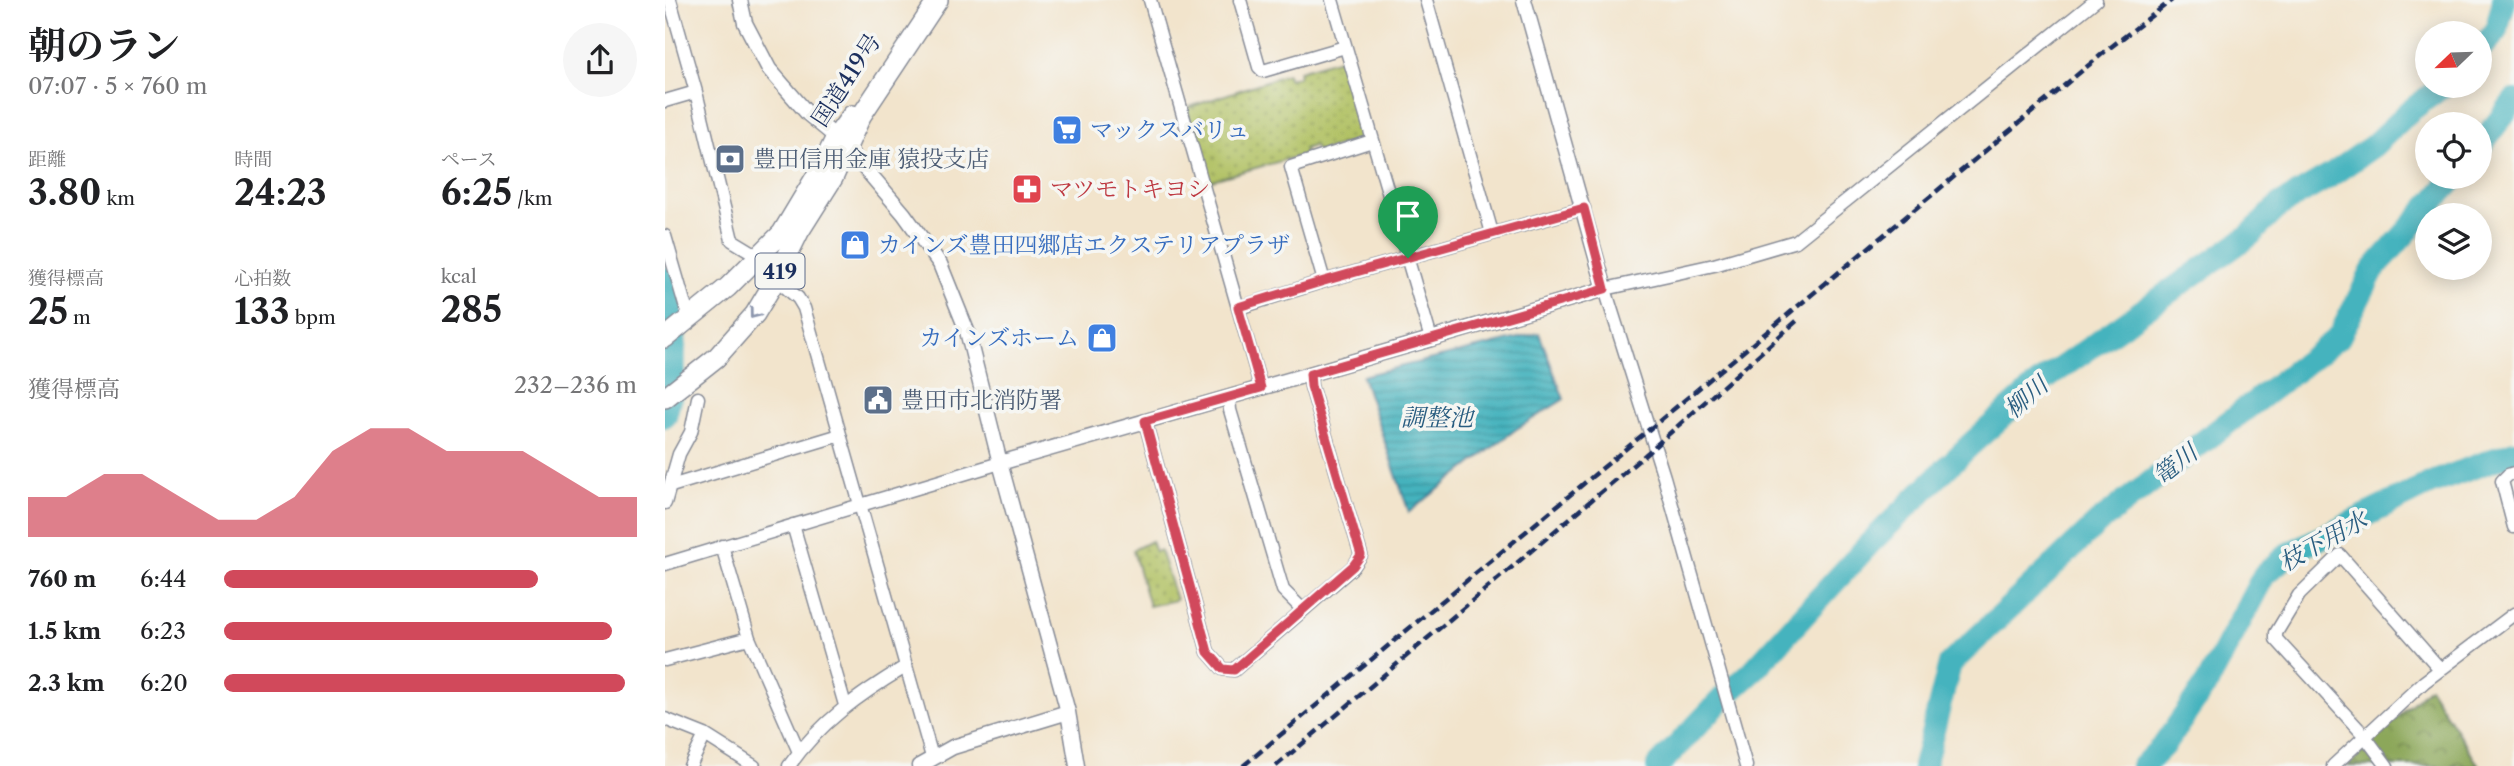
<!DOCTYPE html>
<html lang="ja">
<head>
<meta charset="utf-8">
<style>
	:root { --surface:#fff; --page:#f6f6f6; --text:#202124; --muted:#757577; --accent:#d1495b }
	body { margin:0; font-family:"Libre Caslon Text","Noto Serif JP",serif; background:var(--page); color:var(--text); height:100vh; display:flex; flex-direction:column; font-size:26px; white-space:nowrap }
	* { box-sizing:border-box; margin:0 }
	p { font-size:23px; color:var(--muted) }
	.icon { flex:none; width:38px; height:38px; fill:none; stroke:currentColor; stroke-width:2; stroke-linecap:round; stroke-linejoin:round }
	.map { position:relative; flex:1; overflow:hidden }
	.sheet { display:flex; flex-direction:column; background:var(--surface); width:665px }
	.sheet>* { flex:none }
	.needle { width:46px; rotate:247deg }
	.controls { position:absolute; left:1750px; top:21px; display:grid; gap:14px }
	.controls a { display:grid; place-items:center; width:77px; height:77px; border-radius:50%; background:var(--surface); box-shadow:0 4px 18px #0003; font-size:35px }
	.pin { position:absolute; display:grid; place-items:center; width:60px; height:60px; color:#fff; margin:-72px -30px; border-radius:50% 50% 50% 0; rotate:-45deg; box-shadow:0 0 7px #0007 }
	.pin .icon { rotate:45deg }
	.round { display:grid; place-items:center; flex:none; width:74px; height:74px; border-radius:37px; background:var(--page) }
	.headline { display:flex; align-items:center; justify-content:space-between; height:119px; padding:0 28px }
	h1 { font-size:38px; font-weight:700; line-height:52px }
	.figures { display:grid; grid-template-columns:repeat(3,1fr); gap:10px; height:119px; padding:7px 28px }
	.figures div { display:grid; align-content:center }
	.figures b { font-size:35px; font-weight:700 }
	.figures small { font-size:19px; font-weight:400 }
	.figures p { font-size:19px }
	.chart { height:196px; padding:14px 28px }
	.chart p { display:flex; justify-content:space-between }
	.chart svg { width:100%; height:126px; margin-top:7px; fill:var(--accent); opacity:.7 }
	ul { padding:0 28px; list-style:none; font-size:23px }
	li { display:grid; grid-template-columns:112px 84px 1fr; align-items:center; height:52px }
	li i { height:18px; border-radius:9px; background:var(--accent) }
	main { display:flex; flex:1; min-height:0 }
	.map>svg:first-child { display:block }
	.forest { fill:url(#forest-crowns); stroke:#546b5c; stroke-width:2 }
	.park { fill:url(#park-dots); stroke:#667861; stroke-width:2 }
	.water { fill:url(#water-rules); stroke:#30718e; stroke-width:2 }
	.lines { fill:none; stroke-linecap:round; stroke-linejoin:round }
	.river { stroke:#44b3be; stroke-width:24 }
	.minor-casing { stroke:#868a95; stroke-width:15 }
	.tertiary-casing { stroke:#868a95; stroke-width:17 }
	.trunk-casing { stroke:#868a95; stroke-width:22 }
	.minor { stroke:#fff; stroke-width:12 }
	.tertiary { stroke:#fff; stroke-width:14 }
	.trunk { stroke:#fff; stroke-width:19 }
	.rail { stroke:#1b2f5e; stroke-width:4.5; stroke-dasharray:10 5; stroke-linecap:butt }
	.oneway { stroke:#8d97ae }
	.route-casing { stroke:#fff; stroke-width:14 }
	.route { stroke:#d1495b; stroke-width:9 }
	.labels { text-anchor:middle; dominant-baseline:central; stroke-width:7; stroke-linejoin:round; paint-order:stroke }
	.shield { fill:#f6f6f2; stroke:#5d6b8a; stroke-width:2 }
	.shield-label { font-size:21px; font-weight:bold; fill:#1b2f5e }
	.street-label { font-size:23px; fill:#1b2f5e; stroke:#f6f6f2 }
	.shop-label { font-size:23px; fill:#366cbe; stroke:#f6f6f2; text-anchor:start }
	.service-label { font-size:23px; fill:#4e5e75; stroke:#f6f6f2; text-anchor:start }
	.health-label { font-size:23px; fill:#be3a42; stroke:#f6f6f2; text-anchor:start }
	.water-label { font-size:24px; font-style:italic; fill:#295d80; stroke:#f6f6f2 }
</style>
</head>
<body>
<main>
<section class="sheet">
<div class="headline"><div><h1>朝のラン</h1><p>07:07 · 5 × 760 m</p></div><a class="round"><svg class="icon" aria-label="share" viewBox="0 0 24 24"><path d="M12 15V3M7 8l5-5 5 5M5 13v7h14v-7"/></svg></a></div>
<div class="figures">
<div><p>距離</p><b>3.80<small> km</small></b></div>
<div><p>時間</p><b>24:23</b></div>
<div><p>ペース</p><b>6:25<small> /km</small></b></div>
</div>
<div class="figures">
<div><p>獲得標高</p><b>25<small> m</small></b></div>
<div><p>心拍数</p><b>133<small> bpm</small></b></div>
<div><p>kcal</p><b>285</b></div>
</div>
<div class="chart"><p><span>獲得標高</span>232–236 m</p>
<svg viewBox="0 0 160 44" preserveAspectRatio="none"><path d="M0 44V30L10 30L20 22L30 22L40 30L50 38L60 38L70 30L80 14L90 6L100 6L110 14L120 14L130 14L140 22L150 30L160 30V44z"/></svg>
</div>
<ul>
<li><b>760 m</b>6:44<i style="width:76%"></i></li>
<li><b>1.5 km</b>6:23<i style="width:94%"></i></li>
<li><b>2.3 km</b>6:20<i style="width:97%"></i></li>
</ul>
</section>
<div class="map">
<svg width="1849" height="766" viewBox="0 0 1849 766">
	<defs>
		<pattern id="forest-crowns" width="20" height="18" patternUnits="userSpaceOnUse" patternTransform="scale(1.75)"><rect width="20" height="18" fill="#8ca75a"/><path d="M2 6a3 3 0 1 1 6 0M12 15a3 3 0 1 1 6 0" fill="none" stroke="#72884e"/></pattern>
		<pattern id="park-dots" width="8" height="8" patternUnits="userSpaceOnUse" patternTransform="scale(1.75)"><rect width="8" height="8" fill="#b1c164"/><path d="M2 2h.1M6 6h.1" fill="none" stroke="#8f9d56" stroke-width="1.8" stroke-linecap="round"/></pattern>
		<pattern id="water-rules" width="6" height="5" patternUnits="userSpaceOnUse" patternTransform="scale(1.75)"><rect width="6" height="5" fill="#44b3be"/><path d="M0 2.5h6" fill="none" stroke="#38929e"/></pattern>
	</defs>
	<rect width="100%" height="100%" fill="#f6f6f2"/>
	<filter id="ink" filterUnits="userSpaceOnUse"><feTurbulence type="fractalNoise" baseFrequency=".0143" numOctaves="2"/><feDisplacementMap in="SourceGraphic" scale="14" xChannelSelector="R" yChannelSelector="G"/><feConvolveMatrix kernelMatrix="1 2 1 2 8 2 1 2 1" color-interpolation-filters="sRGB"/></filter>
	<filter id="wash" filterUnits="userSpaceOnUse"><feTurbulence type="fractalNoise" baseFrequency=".00686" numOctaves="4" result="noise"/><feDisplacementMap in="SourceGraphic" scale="28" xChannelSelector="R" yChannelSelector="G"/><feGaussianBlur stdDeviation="1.57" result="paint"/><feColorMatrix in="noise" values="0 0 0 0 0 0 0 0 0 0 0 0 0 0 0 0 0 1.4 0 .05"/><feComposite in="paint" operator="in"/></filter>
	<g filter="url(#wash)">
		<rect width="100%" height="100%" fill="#f2e4cc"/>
		<!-- forest -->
		<path class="forest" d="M1764,687L1814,766H1683Z"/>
		<!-- park -->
		<path class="park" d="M674,59L677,61L700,132L696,140L652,152L649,146L639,149L641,154L540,182L522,108L622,74L623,79L633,77L634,71Z
			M486,541L490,552L495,550L511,600L484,606L468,550Z"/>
		<!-- water -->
		<path class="water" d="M874,333L899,399L850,430L744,512L697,376Z"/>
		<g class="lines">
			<!-- river -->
			<path class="river" d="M1815,49L1831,32L1839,0
				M1815,146L1849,101
				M0,279L10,316L8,385L0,416
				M993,766L1057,699L1086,673L1205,543L1305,445L1372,385L1585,235L1615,205L1665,176L1708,146L1745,111L1778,86
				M1259,766L1285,664L1434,522L1674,337L1708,270L1790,177
				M1478,766L1499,745L1544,680L1599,575L1623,554L1764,484L1849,452"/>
		</g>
	</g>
	<g filter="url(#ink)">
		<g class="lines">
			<!-- minor casing -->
			<g class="minor-casing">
				<path id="minor" d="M5,0L31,92L67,240L95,257
					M485,0L596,388
					M575,0L594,67L598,71L680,47
					M667,0L766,339
					M761,0L827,233
					M0,101L31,92
					M0,236L22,312L26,318
					M111,279L133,298L139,308L267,757
					M659,281L626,167L707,141
					M573,308L659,281L919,208
					M564,397L565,410L618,590L638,610
					M480,421L543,652L558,669L569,670L688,567L696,555L646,386L645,374
					M1849,473L1843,475L1837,481L1849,527
					M6,486L175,435
					M0,503L14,454L26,432L33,398
					M128,525L180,705
					M57,546L84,638L134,752
					M0,564L335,463
					M0,660L84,638
					M0,719L40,735L89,766
					M25,766L40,735
					M124,766C154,723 195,694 240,667
					M1081,766L999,477L940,289L1049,265L1131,241L1431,0
					M1668,766L1759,682L1849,614
					M1722,766L1699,735L1611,639V633L1634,595L1675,555L1775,669"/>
			</g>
			<!-- tertiary casing -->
			<g class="tertiary-casing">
				<path id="tertiary" d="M75,0L80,23L104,69L143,114L171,137L204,173L239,214L275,264L302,331L335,463L403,712L412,766
					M335,463L940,289L859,0
					M254,766L288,747L403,712"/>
			</g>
			<!-- trunk casing -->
			<g class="trunk-casing">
				<path id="trunk" d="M0,338L63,287L117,233L156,168L171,137L187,115
					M0,398L52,357L90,314L111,279L134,232L168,178L196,116L273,0"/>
			</g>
			<!-- minor -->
			<use href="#minor" class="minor"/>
			<!-- tertiary -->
			<use href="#tertiary" class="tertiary"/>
			<!-- trunk -->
			<use href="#trunk" class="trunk"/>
			<!-- rail -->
			<path class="rail" d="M578,766L1442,50L1507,0
				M611,766L980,455L1135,318"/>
		</g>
		<!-- one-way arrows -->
		<defs><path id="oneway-chevron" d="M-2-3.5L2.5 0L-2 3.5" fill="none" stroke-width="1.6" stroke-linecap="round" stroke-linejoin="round" transform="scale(1.75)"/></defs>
		<use class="oneway" href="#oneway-chevron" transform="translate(89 314) rotate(127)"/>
	</g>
	<g class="lines" filter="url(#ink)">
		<!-- route casing -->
		<g class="route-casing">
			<path id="route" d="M919,208L940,289L645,374L646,386L696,555L688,566L569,670L558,669L543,652L480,421L596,388L573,307L659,281Z"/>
		</g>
		<!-- route -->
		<use href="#route" class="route"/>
	</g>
	<!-- icons -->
	<defs>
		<g id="supermarket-square" transform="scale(1.575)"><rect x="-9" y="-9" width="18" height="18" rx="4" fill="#3f7fe0" stroke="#f6f6f2"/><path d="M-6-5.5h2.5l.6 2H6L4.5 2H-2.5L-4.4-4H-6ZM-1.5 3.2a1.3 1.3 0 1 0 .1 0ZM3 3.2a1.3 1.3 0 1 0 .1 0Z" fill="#fff"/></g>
		<g id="bank-square" transform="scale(1.575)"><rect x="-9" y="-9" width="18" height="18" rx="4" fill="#5c6f8a" stroke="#f6f6f2"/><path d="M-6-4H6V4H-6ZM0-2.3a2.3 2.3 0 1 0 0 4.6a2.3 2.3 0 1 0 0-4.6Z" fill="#fff"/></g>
		<g id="pharmacy-square" transform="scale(1.575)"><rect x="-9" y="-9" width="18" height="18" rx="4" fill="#e0444e" stroke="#f6f6f2"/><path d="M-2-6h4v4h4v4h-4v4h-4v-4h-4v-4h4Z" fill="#fff"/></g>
		<g id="shop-square" transform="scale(1.575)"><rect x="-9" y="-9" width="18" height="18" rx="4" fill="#3f7fe0" stroke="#f6f6f2"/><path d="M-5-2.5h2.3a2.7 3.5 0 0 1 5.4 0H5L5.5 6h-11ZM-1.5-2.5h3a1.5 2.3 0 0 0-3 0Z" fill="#fff"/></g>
		<g id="civic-square" transform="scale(1.575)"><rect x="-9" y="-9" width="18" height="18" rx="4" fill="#5c6f8a" stroke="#f6f6f2"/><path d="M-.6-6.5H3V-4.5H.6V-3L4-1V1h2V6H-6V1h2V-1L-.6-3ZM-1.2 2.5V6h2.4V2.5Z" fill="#fff"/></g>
	</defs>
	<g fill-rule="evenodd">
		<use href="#supermarket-square" x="402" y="130"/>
		<use href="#bank-square" x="65" y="159"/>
		<use href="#pharmacy-square" x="362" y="189"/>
		<use href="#shop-square" x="190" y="245"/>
		<use href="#shop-square" x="437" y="338"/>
		<use href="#civic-square" x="213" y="400"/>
	</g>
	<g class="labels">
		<!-- shield labels -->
		<rect class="shield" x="90.5" y="253.5" width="49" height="35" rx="5"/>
		<g class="shield-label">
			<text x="115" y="271">419</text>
		</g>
		<!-- street labels -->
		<g class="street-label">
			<text transform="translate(181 80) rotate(-57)">国道419号</text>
		</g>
		<!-- shop labels -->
		<g class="shop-label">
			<text x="425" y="130">マックスバリュ</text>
			<text x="213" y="245">カインズ豊田四郷店エクステリアプラザ</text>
			<text x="414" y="338" text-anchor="end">カインズホーム</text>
		</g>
		<!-- service labels -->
		<g class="service-label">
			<text x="88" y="159">豊田信用金庫 猿投支店</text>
			<text x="236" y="400">豊田市北消防署</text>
		</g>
		<!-- health labels -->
		<g class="health-label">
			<text x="385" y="189">マツモトキヨシ</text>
		</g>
		<!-- water labels -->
		<g class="water-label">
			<text transform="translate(1361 397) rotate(-41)">柳川</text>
			<text x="772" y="417">調整池</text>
			<text transform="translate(1510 464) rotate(-38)">篭川</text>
			<text transform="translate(1658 541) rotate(-29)">枝下用水</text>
		</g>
	</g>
</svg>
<div class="controls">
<a><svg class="needle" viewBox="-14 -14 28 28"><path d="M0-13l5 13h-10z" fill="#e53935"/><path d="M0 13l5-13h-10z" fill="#757577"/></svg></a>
<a><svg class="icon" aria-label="locate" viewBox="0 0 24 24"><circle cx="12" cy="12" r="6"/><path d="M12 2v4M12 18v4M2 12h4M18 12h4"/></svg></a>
<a><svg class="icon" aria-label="layers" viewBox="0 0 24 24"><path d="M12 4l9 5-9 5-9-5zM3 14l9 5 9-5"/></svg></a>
</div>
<div class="pin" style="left:743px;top:258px;background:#1e9e55"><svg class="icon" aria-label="arrive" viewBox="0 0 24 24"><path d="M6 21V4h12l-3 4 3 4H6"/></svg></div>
</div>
</main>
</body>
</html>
